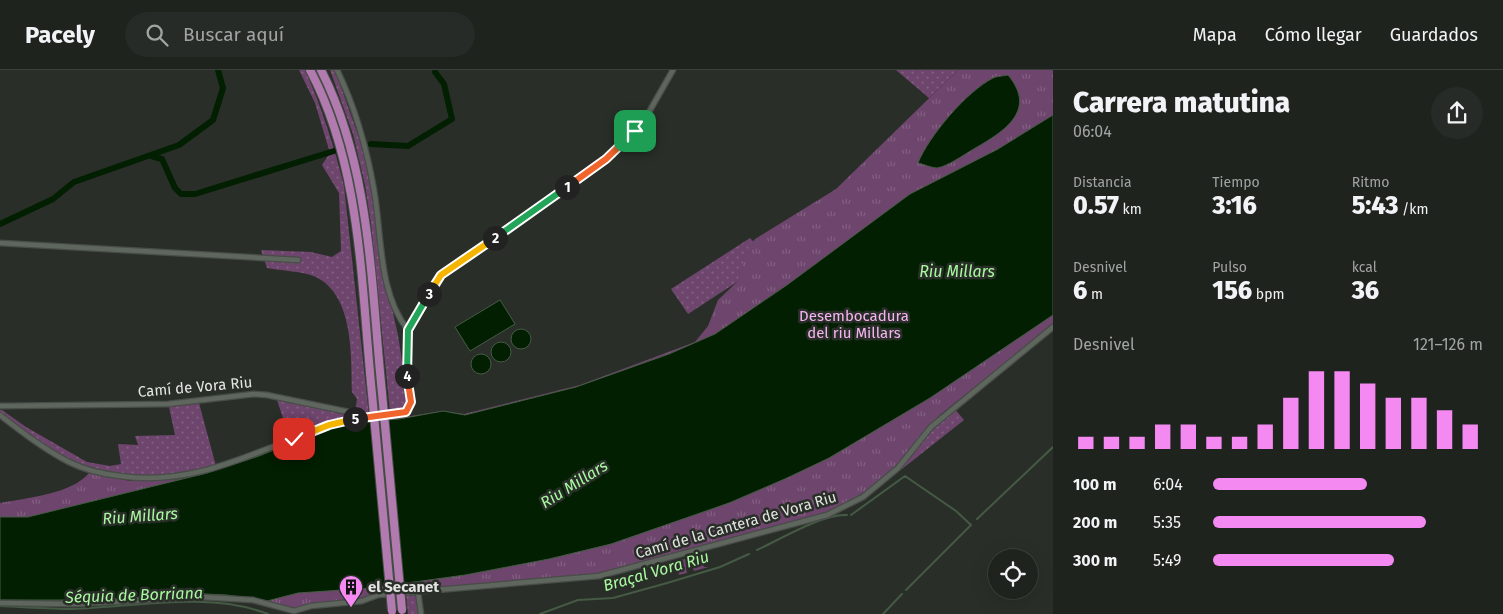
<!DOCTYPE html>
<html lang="es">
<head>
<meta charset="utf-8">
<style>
	:root { --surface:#1f231e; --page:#272b27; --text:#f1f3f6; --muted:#a1a4a4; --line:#3c403c; --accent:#f389f1 }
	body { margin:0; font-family:"Fira Sans",sans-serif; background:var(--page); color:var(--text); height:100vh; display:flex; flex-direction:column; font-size:19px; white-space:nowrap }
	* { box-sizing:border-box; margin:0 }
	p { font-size:16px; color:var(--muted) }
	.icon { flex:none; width:28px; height:28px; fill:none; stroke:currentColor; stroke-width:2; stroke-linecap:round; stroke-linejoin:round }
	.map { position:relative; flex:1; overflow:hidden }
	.drawer { display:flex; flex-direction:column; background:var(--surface); width:450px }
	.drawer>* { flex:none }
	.fabs { position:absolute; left:988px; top:479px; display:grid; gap:10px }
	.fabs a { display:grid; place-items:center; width:50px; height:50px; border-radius:50%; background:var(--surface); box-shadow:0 5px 20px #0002,0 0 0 1px var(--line); font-size:25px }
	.pin { position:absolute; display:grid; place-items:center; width:42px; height:42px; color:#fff; margin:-21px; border-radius:10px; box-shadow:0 2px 8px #0006 }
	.km { position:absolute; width:25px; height:25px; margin:-12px; border-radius:50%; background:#222; color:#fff; font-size:14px; line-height:25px; text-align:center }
	.round { display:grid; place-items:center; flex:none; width:52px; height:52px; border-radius:26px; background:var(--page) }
	.headline { display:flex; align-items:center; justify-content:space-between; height:85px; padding:0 20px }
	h1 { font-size:28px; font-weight:800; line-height:38px }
	.stats { display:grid; grid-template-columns:repeat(3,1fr); gap:8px; height:85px; padding:5px 20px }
	.stats div { display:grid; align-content:center }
	.stats b { font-size:25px; font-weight:800 }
	.stats small { font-size:14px; font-weight:400 }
	.stats p { font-size:14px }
	.chart { height:140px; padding:10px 20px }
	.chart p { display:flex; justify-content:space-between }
	.chart svg { width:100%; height:90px; margin-top:5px; stroke:var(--accent); stroke-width:6 }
	ul { padding:0 20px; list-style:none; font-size:16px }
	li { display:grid; grid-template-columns:80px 60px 1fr; align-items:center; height:38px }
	li i { height:12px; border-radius:6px; background:var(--accent) }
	header { display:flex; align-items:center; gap:30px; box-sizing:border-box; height:70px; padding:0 25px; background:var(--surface); border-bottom:1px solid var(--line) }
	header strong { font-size:24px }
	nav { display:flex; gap:28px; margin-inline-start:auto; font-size:18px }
	.search { width:350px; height:45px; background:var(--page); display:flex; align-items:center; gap:12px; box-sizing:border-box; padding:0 18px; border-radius:28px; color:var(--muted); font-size:19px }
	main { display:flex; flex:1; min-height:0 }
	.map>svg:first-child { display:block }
	.grass { fill:url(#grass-dots) }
	.park { fill:url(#park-tufts) }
	.garden { fill:#6e456d }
	.water { fill:#021f01; stroke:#455a44 }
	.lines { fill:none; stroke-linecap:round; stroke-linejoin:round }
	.stream { stroke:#455a44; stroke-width:2 }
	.canal { stroke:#021f01; stroke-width:6 }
	.minor-casing { stroke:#474d47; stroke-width:7 }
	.primary-casing { stroke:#474d47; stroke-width:10 }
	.minor { stroke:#5f665e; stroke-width:4.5 }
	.primary { stroke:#b27bb0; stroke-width:8 }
	.primary-bridge-casing { stroke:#474d47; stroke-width:10; stroke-linecap:butt }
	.primary-bridge { stroke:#b27bb0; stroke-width:8 }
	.split-1-casing { stroke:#fff; stroke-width:10 }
	.split-2-casing { stroke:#fff; stroke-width:10 }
	.split-3-casing { stroke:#fff; stroke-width:10 }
	.split-4-casing { stroke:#fff; stroke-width:10 }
	.split-5-casing { stroke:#fff; stroke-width:10 }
	.split-6-casing { stroke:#fff; stroke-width:10 }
	.split-1 { stroke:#f0652b; stroke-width:6 }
	.split-2 { stroke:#22a559; stroke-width:6 }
	.split-3 { stroke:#f5b400; stroke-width:6 }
	.split-4 { stroke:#22a559; stroke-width:6 }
	.split-5 { stroke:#f0652b; stroke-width:6 }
	.split-6 { stroke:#f5b400; stroke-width:6 }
	.labels { text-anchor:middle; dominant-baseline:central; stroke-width:5; stroke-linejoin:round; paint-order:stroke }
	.park-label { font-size:15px; fill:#f7b4f4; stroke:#292f28 }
	.street-label { font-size:15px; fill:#e2e5e1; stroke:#292f28 }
	.poi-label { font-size:15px; font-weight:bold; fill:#e2e5e1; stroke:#292f28; text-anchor:start }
	.water-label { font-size:16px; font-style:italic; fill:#a9f9a0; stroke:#292f28 }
</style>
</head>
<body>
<header>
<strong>Pacely</strong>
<div class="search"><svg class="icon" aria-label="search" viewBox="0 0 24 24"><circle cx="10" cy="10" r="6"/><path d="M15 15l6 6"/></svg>Buscar aquí</div>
<nav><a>Mapa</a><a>Cómo llegar</a><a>Guardados</a></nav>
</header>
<main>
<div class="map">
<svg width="1053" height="544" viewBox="0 0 1053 544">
	<defs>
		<pattern id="grass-dots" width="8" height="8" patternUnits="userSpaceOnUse" patternTransform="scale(1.25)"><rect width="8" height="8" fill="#6e456d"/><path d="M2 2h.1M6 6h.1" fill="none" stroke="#826082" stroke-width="1.8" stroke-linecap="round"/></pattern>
		<pattern id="park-tufts" width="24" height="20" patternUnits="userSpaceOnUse" patternTransform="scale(1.25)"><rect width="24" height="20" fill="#6e456d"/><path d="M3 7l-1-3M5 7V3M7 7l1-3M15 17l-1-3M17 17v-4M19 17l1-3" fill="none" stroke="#826082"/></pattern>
	</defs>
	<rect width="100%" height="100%" fill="#292f28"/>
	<!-- grass -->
	<path class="grass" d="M299,0H305C322,38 334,76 344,116L369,345L355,342L357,329L352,322C351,286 354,226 316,207C303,201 282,201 267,198L261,180L311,182L332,187L341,181L339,123L322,95L330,83L315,33Z
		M330,0H335L363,79L373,122L384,203L398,265L408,330L404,341L390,342L371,154L365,115L353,64Z
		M896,0H958L929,28Z
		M750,168L753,171L737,212L688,244L671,219Z
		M276,327L349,343L360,347L290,369Z
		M199,333L216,396C170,409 113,414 70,391C45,378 22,360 0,343V340H2L26,357L87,392L110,396L121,394L118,374L138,375L135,366L175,365L169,337Z
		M954,338L964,350L902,399L899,398L931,357Z
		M417,523L420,544H408L406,524Z"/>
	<!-- park -->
	<path class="park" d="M958,0H1053V255L941,344L895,397L877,414L840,437L812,447L601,504L376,523L360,530L310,533L294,539L254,528L197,525L113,530L0,531V433C26,428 72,424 89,403L130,411L182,409L259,386L326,359L351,352L393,349L442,341L464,344L580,315L695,272L708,256L718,230L737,212L748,178L755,169L836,119Z"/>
	<!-- garden -->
	<path class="garden" d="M704,485L706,490L703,492L704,497H709L694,501L692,495L686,497L687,503L679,505L677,497L672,504L665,501L664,497L667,493L676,495L675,491Z"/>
	<!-- water -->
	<path class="water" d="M1008,5C1039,42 1001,63 972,80C962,86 948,96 937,98C932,98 923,94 918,93C929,66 966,22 993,8C997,6 1004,6 1008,5Z
		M1053,45V245L930,328L829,388L787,408L729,433L611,474L549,489L465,505L371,518L298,523L267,531L227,525L183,523L110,530H0V447H28L207,403L259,386L326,359L350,353L399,349L443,341L465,345L576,317L669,284L715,264L787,215L910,124L998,79Z
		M500,230L515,254L470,281L455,257Z
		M511 269a10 10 0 1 1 20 0a10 10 0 1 1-20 0Z
		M491 282a10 10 0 1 1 20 0a10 10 0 1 1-20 0Z
		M471 294a10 10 0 1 1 20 0a10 10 0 1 1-20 0Z"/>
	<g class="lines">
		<!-- stream -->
		<path class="stream" d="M851,445L905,406L956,441L971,455
			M977,449L1053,377
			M757,480C779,470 824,443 847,445
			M906,520L971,455
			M0,536C24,537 49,539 73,539C135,537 209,521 268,544
			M540,544L578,530L613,528L667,513L720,497L749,484
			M883,544L902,524"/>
		<!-- canal -->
		<path class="canal" d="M371,74L408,76L452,49L444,14L435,2
			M151,86L162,89L175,118L181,124H195L334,81
			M0,154L53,129L74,112L179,75L213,50L223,18L218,0"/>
		<!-- minor casing -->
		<g class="minor-casing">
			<path id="minor" d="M337,0C355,37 367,80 374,120C382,165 378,223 408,260
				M0,173L298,190
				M0,336L168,334L254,324L267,325L349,342L362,347
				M0,345C22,362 45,380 69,392C85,400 103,404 120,406C197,417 257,380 327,356C353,347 379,345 406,342L411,332L406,303L408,260L441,205L606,89L645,49L673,0
				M418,522L421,544
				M0,533L73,534L201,527L253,530L294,541L311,536L362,531L378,525L599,506L827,445L863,427L898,398L931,357L1053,257"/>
		</g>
		<!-- primary casing -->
		<g class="primary-casing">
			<path id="primary" d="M310,0C362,98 361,216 372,324
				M321,0C371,98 371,216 382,323"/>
		</g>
		<!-- minor -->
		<use href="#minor" class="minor"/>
		<!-- primary -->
		<use href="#primary" class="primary"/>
		<!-- primary-bridge casing -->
		<g class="primary-bridge-casing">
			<path id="primary-bridge" d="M382,323L402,540
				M372,324L392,541"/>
		</g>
		<!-- primary-bridge -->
		<use href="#primary-bridge" class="primary-bridge"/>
	</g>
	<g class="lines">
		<!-- split-1 casing -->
		<g class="split-1-casing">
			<path id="split-1" d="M567,117L606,89L635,61"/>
		</g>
		<!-- split-2 casing -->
		<g class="split-2-casing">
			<path id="split-2" d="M495,168L567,117"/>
		</g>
		<!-- split-3 casing -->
		<g class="split-3-casing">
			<path id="split-3" d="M429,224L441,205L495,168"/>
		</g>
		<!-- split-4 casing -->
		<g class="split-4-casing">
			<path id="split-4" d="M407,306L408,260L429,224"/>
		</g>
		<!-- split-5 casing -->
		<g class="split-5-casing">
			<path id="split-5" d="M355,349L406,342L411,332L407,306"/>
		</g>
		<!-- split-6 casing -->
		<g class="split-6-casing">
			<path id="split-6" d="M294,369L329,355L355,349"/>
		</g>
		<!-- split-1 -->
		<use href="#split-1" class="split-1"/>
		<!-- split-2 -->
		<use href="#split-2" class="split-2"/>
		<!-- split-3 -->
		<use href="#split-3" class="split-3"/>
		<!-- split-4 -->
		<use href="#split-4" class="split-4"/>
		<!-- split-5 -->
		<use href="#split-5" class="split-5"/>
		<!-- split-6 -->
		<use href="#split-6" class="split-6"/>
	</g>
	<!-- icons -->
	<defs>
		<g id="building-pin" transform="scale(1.25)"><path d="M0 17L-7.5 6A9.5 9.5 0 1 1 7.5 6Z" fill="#f389f1" stroke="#292f28"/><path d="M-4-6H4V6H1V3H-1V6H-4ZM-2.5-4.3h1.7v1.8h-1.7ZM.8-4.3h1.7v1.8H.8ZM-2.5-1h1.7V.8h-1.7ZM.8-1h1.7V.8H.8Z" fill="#111"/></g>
	</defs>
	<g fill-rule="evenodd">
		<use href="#building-pin" x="351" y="517"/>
	</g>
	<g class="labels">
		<!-- park labels -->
		<g class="park-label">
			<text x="854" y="246">Desembocadura<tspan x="854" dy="17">del riu Millars</tspan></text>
		</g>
		<!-- street labels -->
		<g class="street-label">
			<text transform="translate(195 317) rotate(-5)">Camí de Vora Riu</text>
			<text transform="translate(736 455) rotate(-16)">Camí de la Cantera de Vora Riu</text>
		</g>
		<!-- poi labels -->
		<g class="poi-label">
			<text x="368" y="517">el Secanet</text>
		</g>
		<!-- water labels -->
		<g class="water-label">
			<text x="957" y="201">Riu Millars</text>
			<text transform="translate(574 414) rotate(-32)">Riu Millars</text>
			<text transform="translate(140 446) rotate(-4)">Riu Millars</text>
			<text transform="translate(656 501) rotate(-16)">Braçal Vora Riu</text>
			<text transform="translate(134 525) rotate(-2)">Séquia de Borriana</text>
		</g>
	</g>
</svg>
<div class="fabs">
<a><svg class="icon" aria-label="locate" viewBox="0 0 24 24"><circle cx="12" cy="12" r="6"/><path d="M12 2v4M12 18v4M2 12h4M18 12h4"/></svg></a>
</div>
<div class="pin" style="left:635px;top:61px;background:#1e9e55"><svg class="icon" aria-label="arrive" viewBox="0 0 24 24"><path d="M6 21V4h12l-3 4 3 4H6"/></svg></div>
<div class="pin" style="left:294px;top:369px;background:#d93025"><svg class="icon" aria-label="check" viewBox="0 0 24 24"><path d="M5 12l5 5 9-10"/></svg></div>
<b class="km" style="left:567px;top:117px">1</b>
<b class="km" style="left:495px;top:168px">2</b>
<b class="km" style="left:429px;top:224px">3</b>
<b class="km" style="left:407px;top:306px">4</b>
<b class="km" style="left:355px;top:349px">5</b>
</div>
<section class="drawer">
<div class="headline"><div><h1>Carrera matutina</h1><p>06:04</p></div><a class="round"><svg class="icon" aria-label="share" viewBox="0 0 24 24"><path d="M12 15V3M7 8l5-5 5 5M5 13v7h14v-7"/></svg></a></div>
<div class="stats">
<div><p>Distancia</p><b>0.57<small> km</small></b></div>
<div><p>Tiempo</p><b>3:16</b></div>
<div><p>Ritmo</p><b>5:43<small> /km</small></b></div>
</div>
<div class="stats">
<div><p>Desnivel</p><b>6<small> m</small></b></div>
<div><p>Pulso</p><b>156<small> bpm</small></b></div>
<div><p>kcal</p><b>36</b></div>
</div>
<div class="chart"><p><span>Desnivel</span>121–126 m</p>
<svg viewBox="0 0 160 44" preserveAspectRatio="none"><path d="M5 44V38M15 44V38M25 44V38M35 44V32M45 44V32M55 44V38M65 44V38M75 44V32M85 44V19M95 44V6M105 44V6M115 44V12M125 44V19M135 44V19M145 44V25M155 44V32"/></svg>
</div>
<ul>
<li><b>100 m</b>6:04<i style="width:57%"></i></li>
<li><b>200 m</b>5:35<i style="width:79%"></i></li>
<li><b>300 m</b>5:49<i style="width:67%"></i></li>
</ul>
</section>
</main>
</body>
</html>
